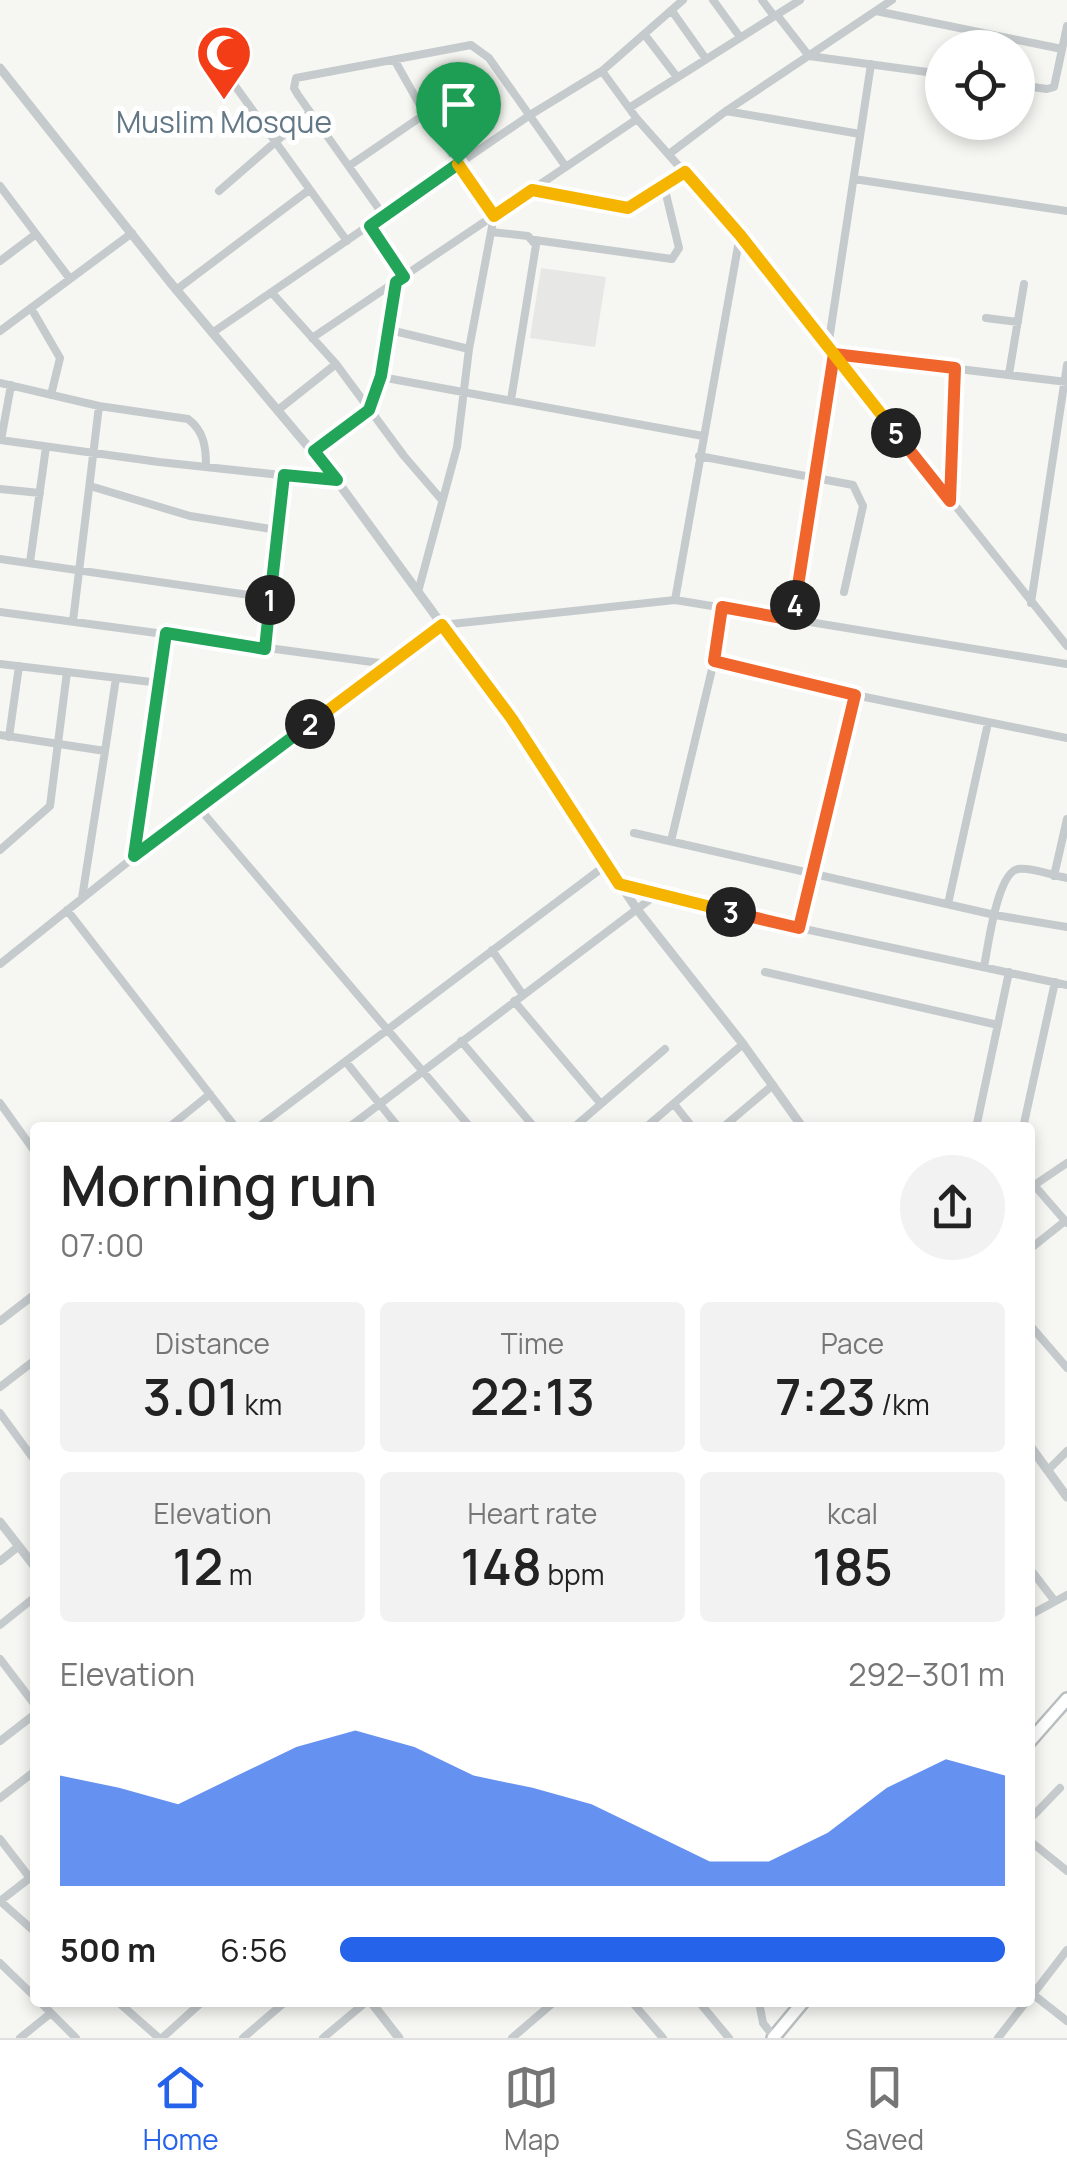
<!DOCTYPE html>
<html lang="en">
<head>
<meta charset="utf-8">
<style>
	:root { --surface:#fff; --page:#f2f2f2; --text:#222; --muted:#767676; --line:#e0e0e0; --accent:#2563eb }
	body { margin:0; font-family:Manrope,sans-serif; background:var(--page); color:var(--text); height:100vh; display:flex; flex-direction:column; font-size:38px; white-space:nowrap }
	* { box-sizing:border-box; margin:0 }
	p { font-size:32px; color:var(--muted) }
	.icon { flex:none; width:55px; height:55px; fill:none; stroke:currentColor; stroke-width:2; stroke-linecap:round; stroke-linejoin:round }
	.map { position:relative; flex:1; overflow:hidden }
	.side { position:absolute; left:30px; top:1122px; width:1005px; height:885px; display:flex; flex-direction:column; background:var(--surface); border-radius:10px; box-shadow:0 5px 15px #0003 }
	.side>* { flex:none }
	.tools { position:absolute; left:925px; top:30px; display:grid; gap:20px }
	.tools a { display:grid; place-items:center; width:110px; height:110px; border-radius:50%; background:var(--surface); box-shadow:0 5px 15px #0003; font-size:50px }
	.pin { position:absolute; display:grid; place-items:center; width:85px; height:85px; color:#fff; margin:-102px -42px; border-radius:50% 50% 50% 0; rotate:-45deg; box-shadow:0 0 10px #0007 }
	.pin .icon { rotate:45deg }
	.km { position:absolute; width:50px; height:50px; margin:-25px; border-radius:50%; background:#222; color:#fff; font-size:28px; line-height:50px; text-align:center }
	.round { display:grid; place-items:center; flex:none; width:105px; height:105px; border-radius:52px; background:var(--page) }
	.head { display:flex; align-items:center; justify-content:space-between; height:170px; padding:0 30px }
	h1 { font-size:55px; font-weight:600; line-height:75px }
	.stats { display:grid; grid-template-columns:repeat(3,1fr); gap:15px; height:170px; padding:10px 30px }
	.stats div { display:grid; align-content:center; border-radius:10px; background:var(--page); text-align:center }
	.stats b { font-size:50px; font-weight:600 }
	.stats small { font-size:28px; font-weight:400 }
	.stats p { font-size:28px }
	.chart { height:280px; padding:20px 30px }
	.chart p { display:flex; justify-content:space-between }
	.chart svg { width:100%; height:180px; margin-top:10px; fill:var(--accent); opacity:.7 }
	ul { padding:0 30px; list-style:none; font-size:32px }
	li { display:grid; grid-template-columns:160px 120px 1fr; align-items:center; height:75px }
	li i { height:25px; border-radius:12px; background:var(--accent) }
	.tab-bar { display:flex; justify-content:space-around; align-items:center; height:140px; border-top:2px solid var(--line); background:var(--surface); font-size:28px; color:var(--muted) }
	.tab-bar a { display:grid; justify-items:center; gap:5px }
	.tab-bar .current { color:var(--accent) }
	.map>svg:first-child { display:block }
	.built { fill:#e7e8e6 }
	.lines { fill:none; stroke-linecap:round; stroke-linejoin:round }
	.primary-casing { stroke:#b8bdc0; stroke-width:16 }
	.minor { stroke:#c5cacc; stroke-width:8 }
	.tertiary { stroke:#c5cacc; stroke-width:9 }
	.primary { stroke:#fff; stroke-width:11 }
	.split-1-casing { stroke:#fff; stroke-width:20 }
	.split-2-casing { stroke:#fff; stroke-width:20 }
	.split-3-casing { stroke:#fff; stroke-width:20 }
	.split-4-casing { stroke:#fff; stroke-width:20 }
	.split-5-casing { stroke:#fff; stroke-width:20 }
	.split-6-casing { stroke:#fff; stroke-width:20 }
	.split-1 { stroke:#22a559; stroke-width:12 }
	.split-2 { stroke:#22a559; stroke-width:12 }
	.split-3 { stroke:#f5b400; stroke-width:12 }
	.split-4 { stroke:#f0652b; stroke-width:12 }
	.split-5 { stroke:#f0652b; stroke-width:12 }
	.split-6 { stroke:#f5b400; stroke-width:12 }
	.labels { text-anchor:middle; dominant-baseline:central; stroke-width:10; stroke-linejoin:round; paint-order:stroke }
	.poi-label { font-size:30px; fill:#627886; stroke:#fff }
</style>
</head>
<body>
<div class="map">
<svg width="1067" height="2038" viewBox="0 0 1067 2038">
	<rect width="100%" height="100%" fill="#f6f6f2"/>
	<!-- built -->
	<path class="built" d="M541,268L606,277L595,347L530,338Z"/>
	<g class="lines">
		<!-- primary casing -->
		<g class="primary-casing">
			<path id="primary" d="M1030,1741L1067,1699
				M773,2038L803,2002"/>
		</g>
		<!-- minor -->
		<path class="minor" d="M713,0L740,37
			M762,0L774,16
			M672,11L706,59
			M876,11L1062,49
			M777,15L809,56L942,74
			M645,35L677,77
			M215,58L347,241
			M395,61L425,114L494,216L469,349L457,447L418,592
			M602,71L637,119L740,235L1067,646
			M1018,85L1047,89L1054,87L1067,26
			M629,108L800,0
			M726,111L860,134
			M669,154L726,111L892,0
			M349,166L425,114
			M854,179L1067,211
			M0,186L70,279
			M532,190L628,208L685,172
			M219,191L310,112
			M384,216L298,95L294,88L296,78L471,45L489,58L566,167
			M370,226L404,277
			M491,232L528,236L536,245L511,400
			M535,240L672,259L679,248L664,186
			M0,261L36,234
			M176,290L309,190
			M272,293L336,364L404,456L441,499
			M31,308L60,358L51,395
			M986,318L1018,322
			M390,330L469,349
			M0,331L132,233
			M212,333L530,115L602,71L683,0
			M312,338L637,119
			M828,347L871,64
			M1009,374L1024,284
			M381,377L703,436
			M0,383L99,406L188,419C204,431 206,447 206,466
			M278,410L336,364
			M0,440L159,462L337,481
			M1,440L11,385
			M314,451L369,410L381,377L397,282
			M699,456L853,485L863,506L844,592
			M90,486L190,516L277,530
			M0,489L40,493
			M950,501L955,368
			M0,559L270,598L265,649
			M30,562L46,447
			M270,598L283,475
			M675,600L740,235
			M1031,603L1067,365
			M0,612L387,664
			M793,620L834,354L1067,382
			M73,621L99,406
			M714,661L855,695L1067,738
			M0,664L160,683
			M0,735L105,751L116,678
			M9,737L19,666
			M199,808L471,1128
			M634,833L995,915L1067,927
			M671,841L714,661L722,607
			M0,850L50,806L67,672
			M134,857L166,633
			M1054,876L1067,819
			M619,885L762,920L1067,985
			M82,898L105,751
			M948,904L988,723
			M67,910L236,1128
			M799,927L855,695
			M492,950L523,995
			M0,964L134,857L442,625L675,600L1067,664
			M984,967C988,947 997,873 1018,869C1032,867 1053,876 1067,878
			M765,972L998,1025
			M514,1001L601,1104
			M461,1041L535,1128
			M346,1062L399,1128
			M0,1103L35,1152
			M674,1104L693,1128
			M168,1128L210,1094
			M257,1128L606,865
			M348,1128L657,894
			M573,1128L665,1049
			M645,1128L743,1044
			M722,1128L773,1085
			M976,1128L1009,972
			M1023,1128L1055,982
			M1034,1185L1067,1223
			M1030,1188L1067,1163
			M1030,1249L1065,1221
			M0,1321L35,1294
			M1030,1325L1067,1368
			M0,1387L35,1360
			M0,1413L35,1461
			M1048,1470L1067,1451
			M0,1561L19,1546
			M1030,1569L1054,1600
			M1030,1615L1067,1595
			M0,1625L35,1597
			M0,1659L35,1705
			M0,1741L35,1714
			M0,1798L35,1771
			M1030,1819L1060,1788
			M0,1839L30,1878
			M1030,1841L1067,1871
			M35,1874L0,1901L35,1932
			M0,1963L35,1997
			M1030,1992L1067,2021
			M1030,1998L1067,1950
			M40,2002L76,2038
			M118,2002L159,2038
			M632,2002L663,2038
			M699,2002L729,2038
			M759,2002L763,2023L774,2037
			M20,2038L51,2013
			M162,2038L202,2002
			M243,2038L285,2002
			M323,2038L366,2002
			M512,2038L554,2002
			M998,2038L1026,2002"/>
		<!-- tertiary -->
		<path class="tertiary" d="M0,68L169,281L337,481L511,719L636,908L743,1044L803,1128
			M1030,1446L1067,1497
			M0,1522L35,1567
			M371,2002L399,2038"/>
		<!-- primary -->
		<use href="#primary" class="primary"/>
	</g>
	<g class="lines">
		<!-- split-1 casing -->
		<g class="split-1-casing">
			<path id="split-1" d="M270,600L284,475L337,480L314,451L369,410L381,376L396,282L404,277L370,226L458,164"/>
		</g>
		<!-- split-2 casing -->
		<g class="split-2-casing">
			<path id="split-2" d="M270,600L265,649L166,633L134,856L310,724"/>
		</g>
		<!-- split-3 casing -->
		<g class="split-3-casing">
			<path id="split-3" d="M310,724L442,625L512,719L619,884L731,912"/>
		</g>
		<!-- split-4 casing -->
		<g class="split-4-casing">
			<path id="split-4" d="M731,912L799,928L855,695L714,661L722,607L793,620L795,605"/>
		</g>
		<!-- split-5 casing -->
		<g class="split-5-casing">
			<path id="split-5" d="M795,605L834,354L955,368L950,501L896,433"/>
		</g>
		<!-- split-6 casing -->
		<g class="split-6-casing">
			<path id="split-6" d="M458,164L494,216L532,190L628,208L685,172L740,235L896,433"/>
		</g>
		<!-- split-1 -->
		<use href="#split-1" class="split-1"/>
		<!-- split-2 -->
		<use href="#split-2" class="split-2"/>
		<!-- split-3 -->
		<use href="#split-3" class="split-3"/>
		<!-- split-4 -->
		<use href="#split-4" class="split-4"/>
		<!-- split-5 -->
		<use href="#split-5" class="split-5"/>
		<!-- split-6 -->
		<use href="#split-6" class="split-6"/>
	</g>
	<!-- icons -->
	<defs>
		<g id="mosque-pin" transform="scale(2.875)"><path d="M0 17L-7.5 6A9.5 9.5 0 1 1 7.5 6Z" fill="#f33d16" stroke="#fff"/><path d="M3.5-4.9A6 6 0 1 0 3.5 4.9A5 5 0 1 1 3.5-4.9Z" fill="#fff"/></g>
	</defs>
	<g fill-rule="evenodd">
		<use href="#mosque-pin" x="224" y="53"/>
	</g>
	<g class="labels">
		<!-- poi labels -->
		<g class="poi-label">
			<text x="224" y="121">Muslim Mosque</text>
		</g>
	</g>
</svg>
<div class="tools">
<a><svg class="icon" aria-label="locate" viewBox="0 0 24 24"><circle cx="12" cy="12" r="6"/><path d="M12 2v4M12 18v4M2 12h4M18 12h4"/></svg></a>
</div>
<div class="pin" style="left:458px;top:164px;background:#1e9e55"><svg class="icon" aria-label="arrive" viewBox="0 0 24 24"><path d="M6 21V4h12l-3 4 3 4H6"/></svg></div>
<b class="km" style="left:270px;top:600px">1</b>
<b class="km" style="left:310px;top:724px">2</b>
<b class="km" style="left:731px;top:912px">3</b>
<b class="km" style="left:795px;top:605px">4</b>
<b class="km" style="left:896px;top:433px">5</b>
<section class="side">
<div class="head"><div><h1>Morning run</h1><p>07:00</p></div><a class="round"><svg class="icon" aria-label="share" viewBox="0 0 24 24"><path d="M12 15V3M7 8l5-5 5 5M5 13v7h14v-7"/></svg></a></div>
<div class="stats">
<div><p>Distance</p><b>3.01<small> km</small></b></div>
<div><p>Time</p><b>22:13</b></div>
<div><p>Pace</p><b>7:23<small> /km</small></b></div>
</div>
<div class="stats">
<div><p>Elevation</p><b>12<small> m</small></b></div>
<div><p>Heart rate</p><b>148<small> bpm</small></b></div>
<div><p>kcal</p><b>185</b></div>
</div>
<div class="chart"><p><span>Elevation</span>292–301 m</p>
<svg viewBox="0 0 160 44" preserveAspectRatio="none"><path d="M0 44V17L10 20L20 24L30 17L40 10L50 6L60 10L70 17L80 20L90 24L100 31L110 38L120 38L130 31L140 20L150 13L160 17V44z"/></svg>
</div>
<ul>
<li><b>500 m</b>6:56<i style="width:100%"></i></li>
</ul>
</section>
</div>
<nav class="tab-bar">
<a class="current"><svg class="icon" aria-label="home" viewBox="0 0 24 24"><path d="M3 11l9-7 9 7M6 9v11h12V9"/></svg>Home</a>
<a><svg class="icon" aria-label="map" viewBox="0 0 24 24"><path d="M3 6l6-2 6 2 6-2v14l-6 2-6-2-6 2zM9 4v14M15 6v14"/></svg>Map</a>
<a><svg class="icon" aria-label="saved" viewBox="0 0 24 24"><path d="M7 4h10v16l-5-4-5 4z"/></svg>Saved</a>
</nav>
</body>
</html>
